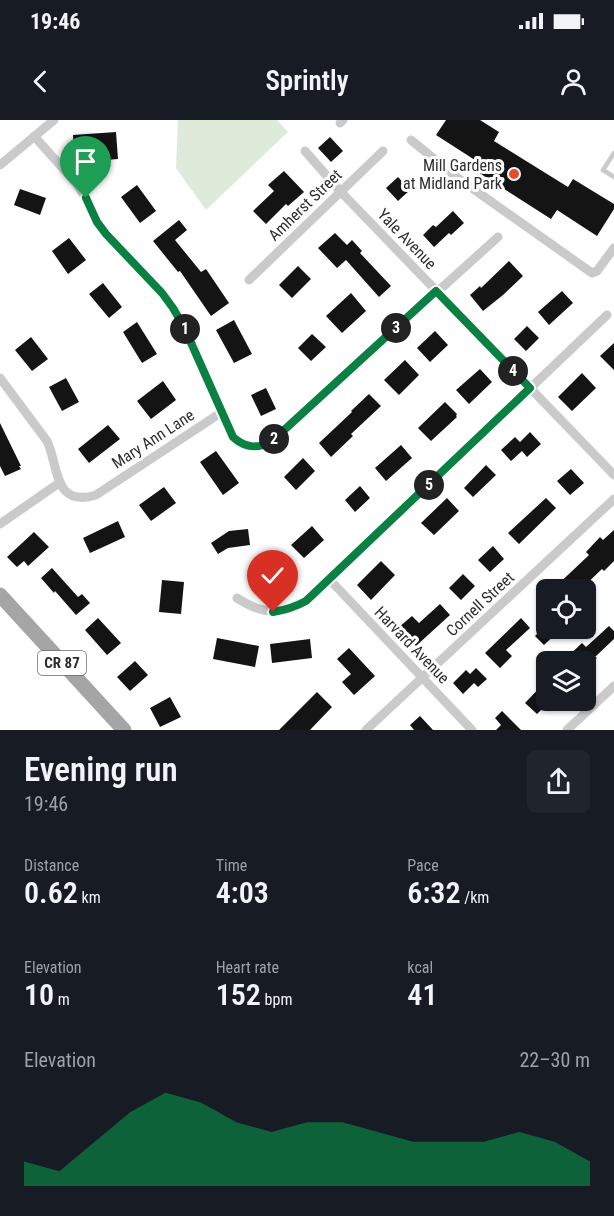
<!DOCTYPE html>
<html lang="en">
<head>
<meta charset="utf-8">
<style>
	:root { --surface:#171b24; --page:#20242c; --text:#f1f3f6; --muted:#9ea1a6; --accent:#0b8043 }
	body { margin:0; font-family:"Roboto Condensed",sans-serif; background:var(--page); color:var(--text); height:100vh; display:flex; flex-direction:column; font-size:22px; white-space:nowrap }
	* { box-sizing:border-box; margin:0 }
	p { font-size:20px; color:var(--muted) }
	.icon { flex:none; width:33px; height:33px; fill:none; stroke:currentColor; stroke-width:2; stroke-linecap:round; stroke-linejoin:round }
	.map { position:relative; height:610px; overflow:hidden }
	.side { display:flex; flex-direction:column; background:var(--surface); flex:1 }
	.side>* { flex:none }
	.fabs { position:absolute; left:536px; top:459px; display:grid; gap:12px }
	.fabs a { display:grid; place-items:center; width:60px; height:60px; border-radius:9px; background:var(--surface); box-shadow:0 2px 4px #0004; font-size:30px }
	.pin { position:absolute; display:grid; place-items:center; width:51px; height:51px; color:#fff; margin:-62px -26px; border-radius:50% 50% 50% 0; rotate:-45deg; box-shadow:0 0 6px #0007 }
	.pin .icon { rotate:45deg }
	.km { position:absolute; width:30px; height:30px; margin:-15px; border-radius:50%; background:#222; color:#fff; font-size:16px; line-height:30px; text-align:center }
	.round { display:grid; place-items:center; flex:none; width:63px; height:63px; border-radius:9px; background:var(--page) }
	.headline { display:flex; align-items:center; justify-content:space-between; height:102px; padding:0 24px }
	h1 { font-size:33px; font-weight:600; line-height:45px }
	.figures { display:grid; grid-template-columns:repeat(3,1fr); gap:9px; height:102px; padding:6px 24px }
	.figures div { display:grid; align-content:center }
	.figures b { font-size:30px; font-weight:600 }
	.figures small { font-size:16px; font-weight:400 }
	.figures p { font-size:16px }
	.chart { height:168px; padding:12px 24px }
	.chart p { display:flex; justify-content:space-between }
	.chart svg { width:100%; height:108px; margin-top:6px; fill:var(--accent); opacity:.7 }
	.status { display:flex; justify-content:space-between; align-items:center; height:42px; padding:0 30px; background:var(--surface); direction:ltr }
	.status svg { height:16px; fill:currentColor }
	header { display:flex; justify-content:space-between; align-items:center; height:78px; padding:0 24px; background:var(--surface); font-size:27px; font-weight:600 }
	.map>svg:first-child { display:block }
	.green { fill:#dfebda }
	.building { fill:#141414 }
	.lines { fill:none; stroke-linecap:round; stroke-linejoin:round }
	.service { stroke:#cacaca; stroke-width:4.5 }
	.minor { stroke:#cacaca; stroke-width:9 }
	.primary { stroke:#a5a5a5; stroke-width:15 }
	.route-casing { stroke:#fff; stroke-width:12 }
	.route { stroke:#0b8043; stroke-width:8 }
	.poi-dot { fill:#e6492c; stroke:#fff; stroke-width:2 }
	.labels { text-anchor:middle; dominant-baseline:central; stroke-width:6; stroke-linejoin:round; paint-order:stroke }
	.shield { fill:#fff; stroke:#6c6c6c; stroke-width:1.5 }
	.shield-label { font-size:15px; font-weight:bold; fill:#2d2d2d }
	.poi-label { font-size:16px; fill:#2d2d2d; stroke:#fff; text-anchor:end }
	.street-label { font-size:16px; fill:#2d2d2d; stroke:#fff }
</style>
</head>
<body>
<div class="status"><b>19:46</b><svg viewBox="0 0 49 12"><path d="M0 12V9h3v3zM5 12V6h3v6zM10 12V3h3v9zM15 12V0h3v12zM26 1h20v11H26zM47 4h2v5h-2z"/></svg></div>
<header><svg class="icon" aria-label="back" viewBox="0 0 24 24"><path d="M15 5l-7 7 7 7"/></svg>Sprintly<svg class="icon" aria-label="person" viewBox="0 0 24 24"><circle cx="12" cy="8" r="4"/><path d="M4 21q1-7 8-7t8 7"/></svg></header>
<div class="map">
<svg width="614" height="610" viewBox="0 0 614 610">
	<rect width="100%" height="100%" fill="#fff"/>
	<!-- green -->
	<path class="green" d="M178,0H277L288,12L206,90L176,48Z"/>
	<!-- building -->
	<path class="building" d="M446,0H480L499,12L494,21L568,67L573,59L614,84V89L597,116L557,90L551,99L473,49L478,42L436,15Z
		M116,12L118,39L106,40L107,54L94,55V45H84L83,31L74,32L73,15Z
		M330,17L343,31L331,42L318,28Z
		M284,51L304,72L288,86L286,84L266,104L253,91L274,71L268,65Z
		M398,57L410,70L398,81L386,68Z
		M137,65L156,91L140,103L121,77Z
		M20,69L46,78L40,95L14,85Z
		M453,91L464,103L451,115L449,113L434,127L423,115L433,105L436,107Z
		M179,100L187,110L175,120L201,152L206,149L229,183L211,196L180,151L178,152L153,121Z
		M335,113L347,125L352,120L362,131L360,133L391,166L379,177L346,140L337,148L318,128Z
		M69,118L86,140L68,154L52,131Z
		M509,141L523,156L503,175L483,191L470,175L480,166L481,168Z
		M298,146L311,159L292,178L279,165Z
		M103,163L122,187L109,198L89,174Z
		M562,171L573,183L549,205L538,192Z
		M351,173L366,191L342,213L326,196Z
		M234,200L252,234L234,243L216,210Z
		M137,202L157,234L142,243L123,212Z
		M527,206L539,218L526,231L514,219Z
		M435,211L448,225L430,242L417,228Z
		M312,214L326,227L311,241L298,228Z
		M31,217L48,239L32,251L15,230Z
		M614,223V250L600,236Z
		M405,240L419,255L399,275L384,260Z
		M480,249L492,262L469,284L456,270Z
		M582,253L596,268L572,291L558,277Z
		M66,258L79,282L62,291L49,267Z
		M163,261L176,280L151,299L137,281Z
		M266,268L276,289L261,296L251,275Z
		M369,274L381,286L351,314L353,316L331,337L319,323L352,292L351,291Z
		M445,282L457,294L456,296L457,297L431,321L418,308Z
		M0,303L21,346H19L21,349L5,356L0,346Z
		M108,305L120,319L89,343L78,329Z
		M530,312L541,324L527,337L522,331L511,341L501,330L515,317L520,322Z
		M401,325L412,338L386,361L375,348Z
		M216,331L239,363L223,375L200,342Z
		M303,338L315,351L296,370L284,357Z
		M486,345L496,355L473,377L464,368Z
		M571,349L584,363L570,375L557,361Z
		M360,366L370,378L355,392L345,380Z
		M164,367L176,383L151,401L139,385Z
		M447,378L459,391L434,415L421,403Z
		M546,378L556,388L519,424L508,413Z
		M118,401L125,417L90,433L83,418Z
		M312,406L324,420L304,438L291,425Z
		M248,409L250,425L228,428L218,434L211,423L229,411Z
		M614,410V441L604,451L602,449L580,470H552L589,435L586,432L600,417L603,420Z
		M34,412L49,427L28,446L24,441L17,447L7,437Z
		M493,426L504,439L490,452L478,440Z
		M381,441L395,455L371,480L357,465Z
		M52,448L78,477L82,474L90,483L76,495L55,471L54,473L41,458Z
		M463,454L475,466L461,480L449,468Z
		M162,460L184,462L181,494L159,492Z
		M440,484L450,495L416,526L399,507L412,496L419,503Z
		M98,498L121,523L107,535L85,510Z
		M521,498L530,508L506,530L512,536L500,548L485,533Z
		M609,506L614,511V519L595,537L597,538L585,550V542H562L582,523L586,527Z
		M543,508H562L544,525L535,516Z
		M217,518L259,526L255,547L213,539Z
		M310,519L312,538L272,543L270,524Z
		M349,528L375,556L354,575L342,562L351,554L337,539Z
		M135,541L148,555L130,571L117,557Z
		M476,548L487,559L478,567L474,563L463,574L453,563L466,550L470,554Z
		M546,561V585L537,594L525,583Z
		M317,572L332,587L310,610H279Z
		M170,577L181,597L160,607L150,588Z
		M502,591L521,610H496L501,605L495,598Z
		M420,596L433,610H414L410,605Z"/>
	<g class="lines">
		<!-- service -->
		<path class="service" d="M614,33L603,50L614,57"/>
		<!-- minor -->
		<path class="minor" d="M340,3L343,0
			M34,16L76,63L86,78L97,102L106,114L162,173L173,188L184,207L233,317C245,328 257,329 271,322L498,117
			M411,20L455,56L592,153L597,151L614,128
			M305,31L341,72L614,355
			M0,45L54,0
			M249,160L383,31
			M0,258L47,321C59,346 53,388 96,375L222,292
			M0,404L59,363
			M330,460L472,610
			M237,478C261,494 281,496 307,481L607,195
			M366,610L614,379
			M567,610L614,566"/>
		<!-- primary -->
		<path class="primary" d="M0,475L124,610"/>
	</g>
	<g class="lines">
		<!-- route casing -->
		<g class="route-casing">
			<path id="route" d="M86,78L97,102L106,114L162,173L173,188L184,207L233,317C245,328 257,329 271,322L436,171L530,268L306,481C295,487 286,490 273,492"/>
		</g>
		<!-- route -->
		<use href="#route" class="route"/>
	</g>
	<!-- markers -->
	<circle class="poi-dot" cx="514" cy="54" r="6"/>
	<g class="labels">
		<!-- shield labels -->
		<rect class="shield" x="38" y="531" width="48" height="24" rx="4.5"/>
		<g class="shield-label">
			<text x="62" y="543">CR 87</text>
		</g>
		<!-- poi labels -->
		<g class="poi-label">
			<text x="502" y="45">Mill Gardens<tspan x="502" dy="18">at Midland Park</tspan></text>
		</g>
		<!-- street labels -->
		<g class="street-label">
			<text transform="translate(305 85) rotate(-44)">Amherst Street</text>
			<text transform="translate(407 119) rotate(46)">Yale Avenue</text>
			<text transform="translate(153 319) rotate(-33)">Mary Ann Lane</text>
			<text transform="translate(480 484) rotate(-43)">Cornell Street</text>
			<text transform="translate(412 525) rotate(46)">Harvard Avenue</text>
		</g>
	</g>
</svg>
<div class="fabs">
<a><svg class="icon" aria-label="locate" viewBox="0 0 24 24"><circle cx="12" cy="12" r="6"/><path d="M12 2v4M12 18v4M2 12h4M18 12h4"/></svg></a>
<a><svg class="icon" aria-label="layers" viewBox="0 0 24 24"><path d="M12 4l9 5-9 5-9-5zM3 14l9 5 9-5"/></svg></a>
</div>
<div class="pin" style="left:86px;top:78px;background:#1e9e55"><svg class="icon" aria-label="arrive" viewBox="0 0 24 24"><path d="M6 21V4h12l-3 4 3 4H6"/></svg></div>
<div class="pin" style="left:273px;top:492px;background:#d93025"><svg class="icon" aria-label="check" viewBox="0 0 24 24"><path d="M5 12l5 5 9-10"/></svg></div>
<b class="km" style="left:185px;top:209px">1</b>
<b class="km" style="left:274px;top:319px">2</b>
<b class="km" style="left:396px;top:208px">3</b>
<b class="km" style="left:513px;top:251px">4</b>
<b class="km" style="left:429px;top:365px">5</b>
</div>
<section class="side">
<div class="headline"><div><h1>Evening run</h1><p>19:46</p></div><a class="round"><svg class="icon" aria-label="share" viewBox="0 0 24 24"><path d="M12 15V3M7 8l5-5 5 5M5 13v7h14v-7"/></svg></a></div>
<div class="figures">
<div><p>Distance</p><b>0.62<small> km</small></b></div>
<div><p>Time</p><b>4:03</b></div>
<div><p>Pace</p><b>6:32<small> /km</small></b></div>
</div>
<div class="figures">
<div><p>Elevation</p><b>10<small> m</small></b></div>
<div><p>Heart rate</p><b>152<small> bpm</small></b></div>
<div><p>kcal</p><b>41</b></div>
</div>
<div class="chart"><p><span>Elevation</span>22–30 m</p>
<svg viewBox="0 0 160 44" preserveAspectRatio="none"><path d="M0 44V34L10 38L20 26L30 14L40 6L50 10L60 18L70 22L80 18L90 18L100 22L110 26L120 26L130 26L140 22L150 26L160 34V44z"/></svg>
</div>
</section>
</body>
</html>
